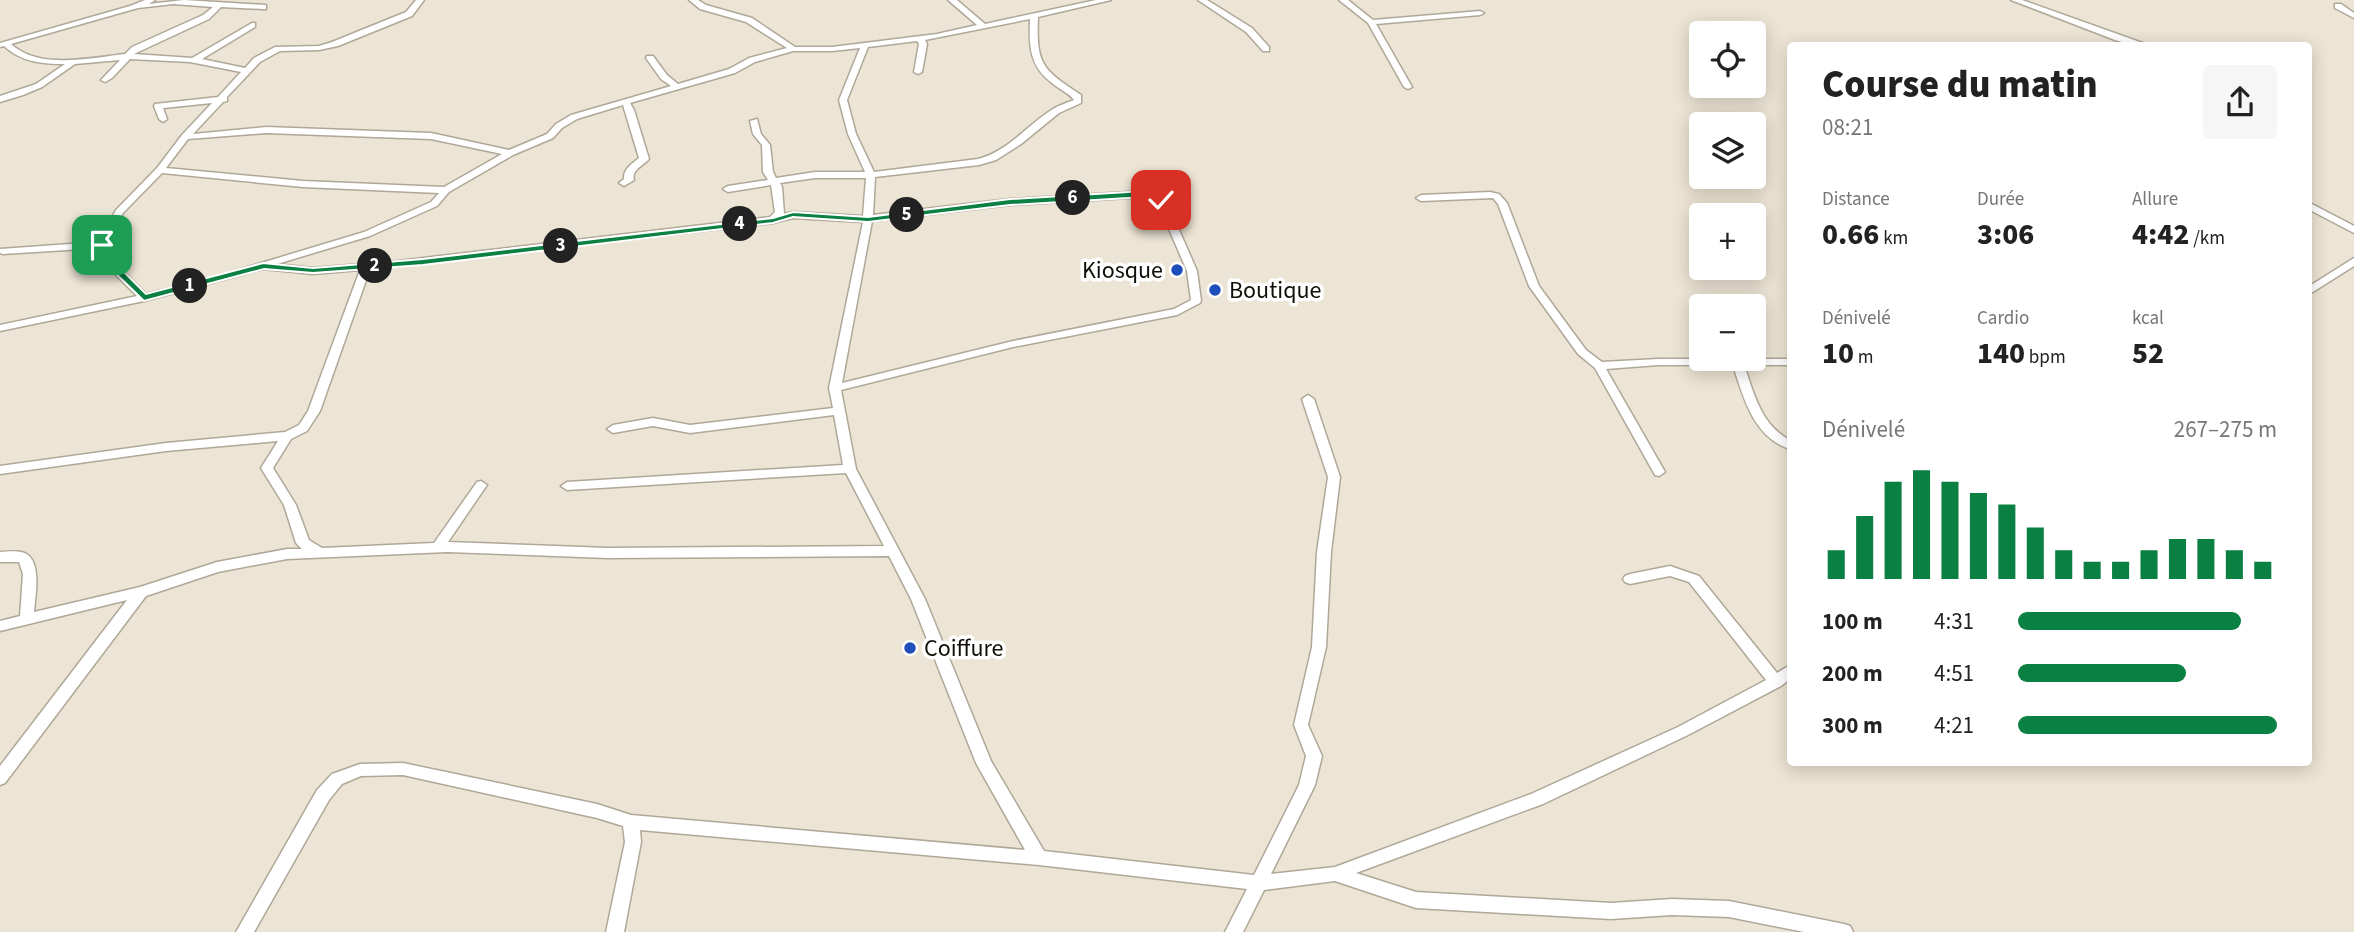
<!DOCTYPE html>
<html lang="fr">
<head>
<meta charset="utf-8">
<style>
	:root { --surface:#fff; --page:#f6f6f6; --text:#222; --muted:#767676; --accent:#0b8043 }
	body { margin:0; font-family:"Source Sans 3",sans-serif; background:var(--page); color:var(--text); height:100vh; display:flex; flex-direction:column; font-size:26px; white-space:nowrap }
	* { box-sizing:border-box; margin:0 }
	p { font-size:23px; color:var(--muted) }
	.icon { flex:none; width:38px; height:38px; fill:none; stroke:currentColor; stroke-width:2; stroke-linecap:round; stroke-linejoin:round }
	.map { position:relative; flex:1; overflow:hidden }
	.drawer { position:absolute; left:1787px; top:42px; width:525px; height:724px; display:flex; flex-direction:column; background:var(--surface); border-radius:7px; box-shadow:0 4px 18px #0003 }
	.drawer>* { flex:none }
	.tools { position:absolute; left:1689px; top:21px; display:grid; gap:14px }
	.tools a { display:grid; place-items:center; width:77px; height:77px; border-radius:7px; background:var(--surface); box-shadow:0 4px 18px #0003; font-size:35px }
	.pin { position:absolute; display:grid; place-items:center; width:60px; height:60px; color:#fff; margin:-30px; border-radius:14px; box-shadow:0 4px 10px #0006 }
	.km { position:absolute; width:35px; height:35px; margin:-18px; border-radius:50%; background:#222; color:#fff; font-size:19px; line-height:35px; text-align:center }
	.round { display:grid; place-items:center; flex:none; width:74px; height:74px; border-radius:7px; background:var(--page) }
	.headline { display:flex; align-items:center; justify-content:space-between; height:119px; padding:0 35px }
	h1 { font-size:38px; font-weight:800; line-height:52px }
	.figures { display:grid; grid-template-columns:repeat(3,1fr); gap:10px; height:119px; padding:7px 35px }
	.figures div { display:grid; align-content:center }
	.figures b { font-size:30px; font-weight:800 }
	.figures small { font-size:19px; font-weight:400 }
	.figures p { font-size:19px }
	.chart { height:196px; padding:14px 35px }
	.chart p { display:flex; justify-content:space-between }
	.chart svg { width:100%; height:126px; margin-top:7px; stroke:var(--accent); stroke-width:6 }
	ul { padding:0 35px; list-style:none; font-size:23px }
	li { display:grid; grid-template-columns:112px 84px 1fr; align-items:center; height:52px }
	li i { height:18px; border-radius:9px; background:var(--accent) }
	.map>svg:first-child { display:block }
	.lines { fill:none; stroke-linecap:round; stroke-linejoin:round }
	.minor-casing { stroke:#afa798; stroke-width:3 }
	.minor { fill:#fff; fill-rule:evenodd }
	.route { fill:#0b8043; stroke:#fff; stroke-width:2 }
	.poi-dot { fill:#1f4ebb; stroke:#fff; stroke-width:2.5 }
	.labels { text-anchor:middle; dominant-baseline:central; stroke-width:7; stroke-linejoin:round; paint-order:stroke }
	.poi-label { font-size:24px; fill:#120f09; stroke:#fff; text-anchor:start }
</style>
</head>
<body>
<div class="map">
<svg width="2354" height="932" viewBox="0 0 2354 932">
	<rect width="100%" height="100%" fill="#ece4d4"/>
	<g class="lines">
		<!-- minor casing -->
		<g class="minor-casing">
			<path id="minor" d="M145,0H155L149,4L184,0L266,5V9H263L221,7L209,19L134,54L192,58L252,23H255V27L202,59L245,68L254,58L275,47L319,46L332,42L406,12L416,0H424L412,16L338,46L319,50L280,51L260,62L227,97V101L223,102L193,134L266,127L431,133L509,150L547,134L556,124L571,115L671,86L661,79L646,58L647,56H653L667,75L678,84L729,69L749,58L787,48L746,22L700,9L689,0H698L706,5L752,18L795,47H832L937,34L977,25L948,0H957L985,24L1096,0H1111L1038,17C1036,65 1042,69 1081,95V103L1059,113L1021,144L996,160L979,165L875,177L873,215L1010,199L1145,191L1160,193L1166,200L1197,271L1201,301L1200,303L1177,315L1013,347L841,390L856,469L925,599L991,761L1044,851L1254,875L1299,785L1306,756L1294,725L1312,647L1317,552L1328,477L1302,399L1308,395L1314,399L1340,477L1331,552L1326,647L1308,725L1322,756L1315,785L1271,874L1335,867L1531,794L1678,727L1766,680L1689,582L1670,576L1630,584L1625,582L1623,579L1625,576L1630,574L1670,566L1699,576L1777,673L1790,665V679L1781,686L1688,735L1543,804L1356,873L1416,892L1611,903L1672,899L1729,901L1844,924L1850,926L1853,932H1804L1729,917L1672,915L1611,919L1416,908L1335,881L1264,890L1243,932H1225L1247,889L1039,865L640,830L641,842L624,932H606L625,842L623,826L597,818L403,775L361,776L342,784L329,800L254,932H236L317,790L332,774L360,764L403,763L597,804L631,815L1025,850L976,763L911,599L889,556L608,558L447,552L287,559L218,572L146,596L5,783L0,785V766L127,600L0,631V621L20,616L23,574L19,562H0V552C9,552 21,549 29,556C41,567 35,598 34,612L140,587L217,562L287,549H302L296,543L284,505L261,468L278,441L166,451L0,474V466L166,443L285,432L299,425L308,411L360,270L313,274L263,269L144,301L0,331V325L137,296L107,266L99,248L3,254L0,253V249L98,242L116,210L157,168L182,135L212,103L163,108L167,119L163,122L159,119L154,106L155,104L218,97L241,72L190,62L130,59L112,78L105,82L101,80L120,60L75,64L42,87L23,95L0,102V96L36,84L65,64C42,64 21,62 4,46L0,47V43L130,6ZM173,4L213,7L203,15L132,47L125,54C90,58 39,70 11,44L138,8ZM1030,19C1029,45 1029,66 1052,83C1059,89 1069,93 1074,100C1067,103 1059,105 1053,109C1027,125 1009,151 978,159L874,172L856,134L847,100L868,47L917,41L919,44L914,72L918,74L922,72L927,44L925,40ZM860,48L839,100L848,134L865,172H815L776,178L773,172L770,145L761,134L757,119L750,121L753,134L762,145L763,172L768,180L728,186L723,189L728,192L771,185L775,212L770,217L398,261L313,268L277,264L370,236L437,206L449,192L513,155L553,138L562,128L577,119L623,105L639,158C632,164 623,169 624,179L619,183L624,186L634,180C631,170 643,166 649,159L634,110L630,103L735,73L755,62L793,51H832ZM266,133L431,139L502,154L444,187L303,181L166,168L188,139ZM162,173L303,187L439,193L431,202L364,232L208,279L146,294L115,263L107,245L123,213ZM815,178H866L863,216L793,212L784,214L782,187L780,183ZM1145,197L1154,198L1157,201L1187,271L1191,300L1174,309L1013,341L842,383L872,221L1010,205ZM793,218L863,222L829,388L833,408L690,425L653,418L613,425L607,429L613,433L653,426L690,433L834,415L843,465L567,482L561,486L567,490L846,473L884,546L608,548L448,542L487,485L481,481L477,482L434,543L322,548L309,540L296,505L273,468L291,439L307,431L320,411L370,269L773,223Z
				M1198,0H1207L1252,28L1269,47V51H1263L1246,32Z
				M1339,0H1348L1373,20L1480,11L1484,13L1480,15L1376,24L1412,87L1408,89L1404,87L1368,23Z
				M2011,0H2022L2151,46H2136L2115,40Z
				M2335,4H2341L2354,13V18L2335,8Z
				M1490,192L1499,194L1507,203L1539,286L1586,350L1602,362L1658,359H1790V365H1744C1754,394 1761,425 1790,440V449C1754,438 1743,397 1733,365H1658L1606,369L1665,472L1659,476L1655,475L1595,368L1578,354L1529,286L1498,204L1493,198L1421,201L1416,198L1421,195Z
				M2308,202L2354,226V233L2308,209Z
				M2354,258V266L2308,295V287Z"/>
		</g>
		<!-- minor -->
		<use href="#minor" class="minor"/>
	</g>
	<!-- route -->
	<path class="route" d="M1145,191L1161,193L1166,200L1161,202L1155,197H1145L1010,205L868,222L793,217L773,223L423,265L313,273L264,269L144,301L108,266L97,245L105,243L115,263L146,294L263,263L313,268L423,259L773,218L793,212L868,217L1010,199Z"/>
	<!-- markers -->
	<g class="poi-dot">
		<circle cx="1177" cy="270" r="7"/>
		<circle cx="1215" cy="290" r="7"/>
		<circle cx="910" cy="648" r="7"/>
	</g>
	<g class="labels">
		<!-- poi labels -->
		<g class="poi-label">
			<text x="1163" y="270" text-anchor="end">Kiosque</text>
			<text x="1229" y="290">Boutique</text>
			<text x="924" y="648">Coiffure</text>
		</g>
	</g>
</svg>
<div class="tools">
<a><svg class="icon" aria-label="locate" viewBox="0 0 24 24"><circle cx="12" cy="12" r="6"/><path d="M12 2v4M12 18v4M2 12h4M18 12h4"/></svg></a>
<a><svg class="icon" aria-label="layers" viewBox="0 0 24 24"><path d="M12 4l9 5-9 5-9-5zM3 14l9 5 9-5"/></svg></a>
<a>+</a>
<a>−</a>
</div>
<div class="pin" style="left:102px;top:245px;background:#1e9e55"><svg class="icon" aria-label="arrive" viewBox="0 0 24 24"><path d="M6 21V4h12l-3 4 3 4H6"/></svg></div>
<div class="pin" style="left:1161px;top:200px;background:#d93025"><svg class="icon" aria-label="check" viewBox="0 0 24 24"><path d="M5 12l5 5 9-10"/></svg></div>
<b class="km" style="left:190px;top:286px">1</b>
<b class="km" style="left:375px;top:266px">2</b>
<b class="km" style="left:561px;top:246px">3</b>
<b class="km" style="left:740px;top:224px">4</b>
<b class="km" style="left:907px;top:215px">5</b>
<b class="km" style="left:1073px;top:198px">6</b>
<section class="drawer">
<div class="headline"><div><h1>Course du matin</h1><p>08:21</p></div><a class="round"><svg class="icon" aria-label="share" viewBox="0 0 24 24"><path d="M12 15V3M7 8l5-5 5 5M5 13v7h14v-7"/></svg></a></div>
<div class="figures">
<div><p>Distance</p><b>0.66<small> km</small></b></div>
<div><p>Durée</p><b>3:06</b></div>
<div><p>Allure</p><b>4:42<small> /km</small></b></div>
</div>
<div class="figures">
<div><p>Dénivelé</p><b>10<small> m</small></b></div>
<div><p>Cardio</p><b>140<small> bpm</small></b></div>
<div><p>kcal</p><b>52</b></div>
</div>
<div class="chart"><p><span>Dénivelé</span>267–275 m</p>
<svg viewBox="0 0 160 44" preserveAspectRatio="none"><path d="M5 44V34M15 44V22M25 44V10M35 44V6M45 44V10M55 44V14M65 44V18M75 44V26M85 44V34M95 44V38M105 44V38M115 44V34M125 44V30M135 44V30M145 44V34M155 44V38"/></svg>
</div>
<ul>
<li><b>100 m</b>4:31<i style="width:86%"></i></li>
<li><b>200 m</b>4:51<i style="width:65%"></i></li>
<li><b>300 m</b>4:21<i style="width:100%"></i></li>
</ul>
</section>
</div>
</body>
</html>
